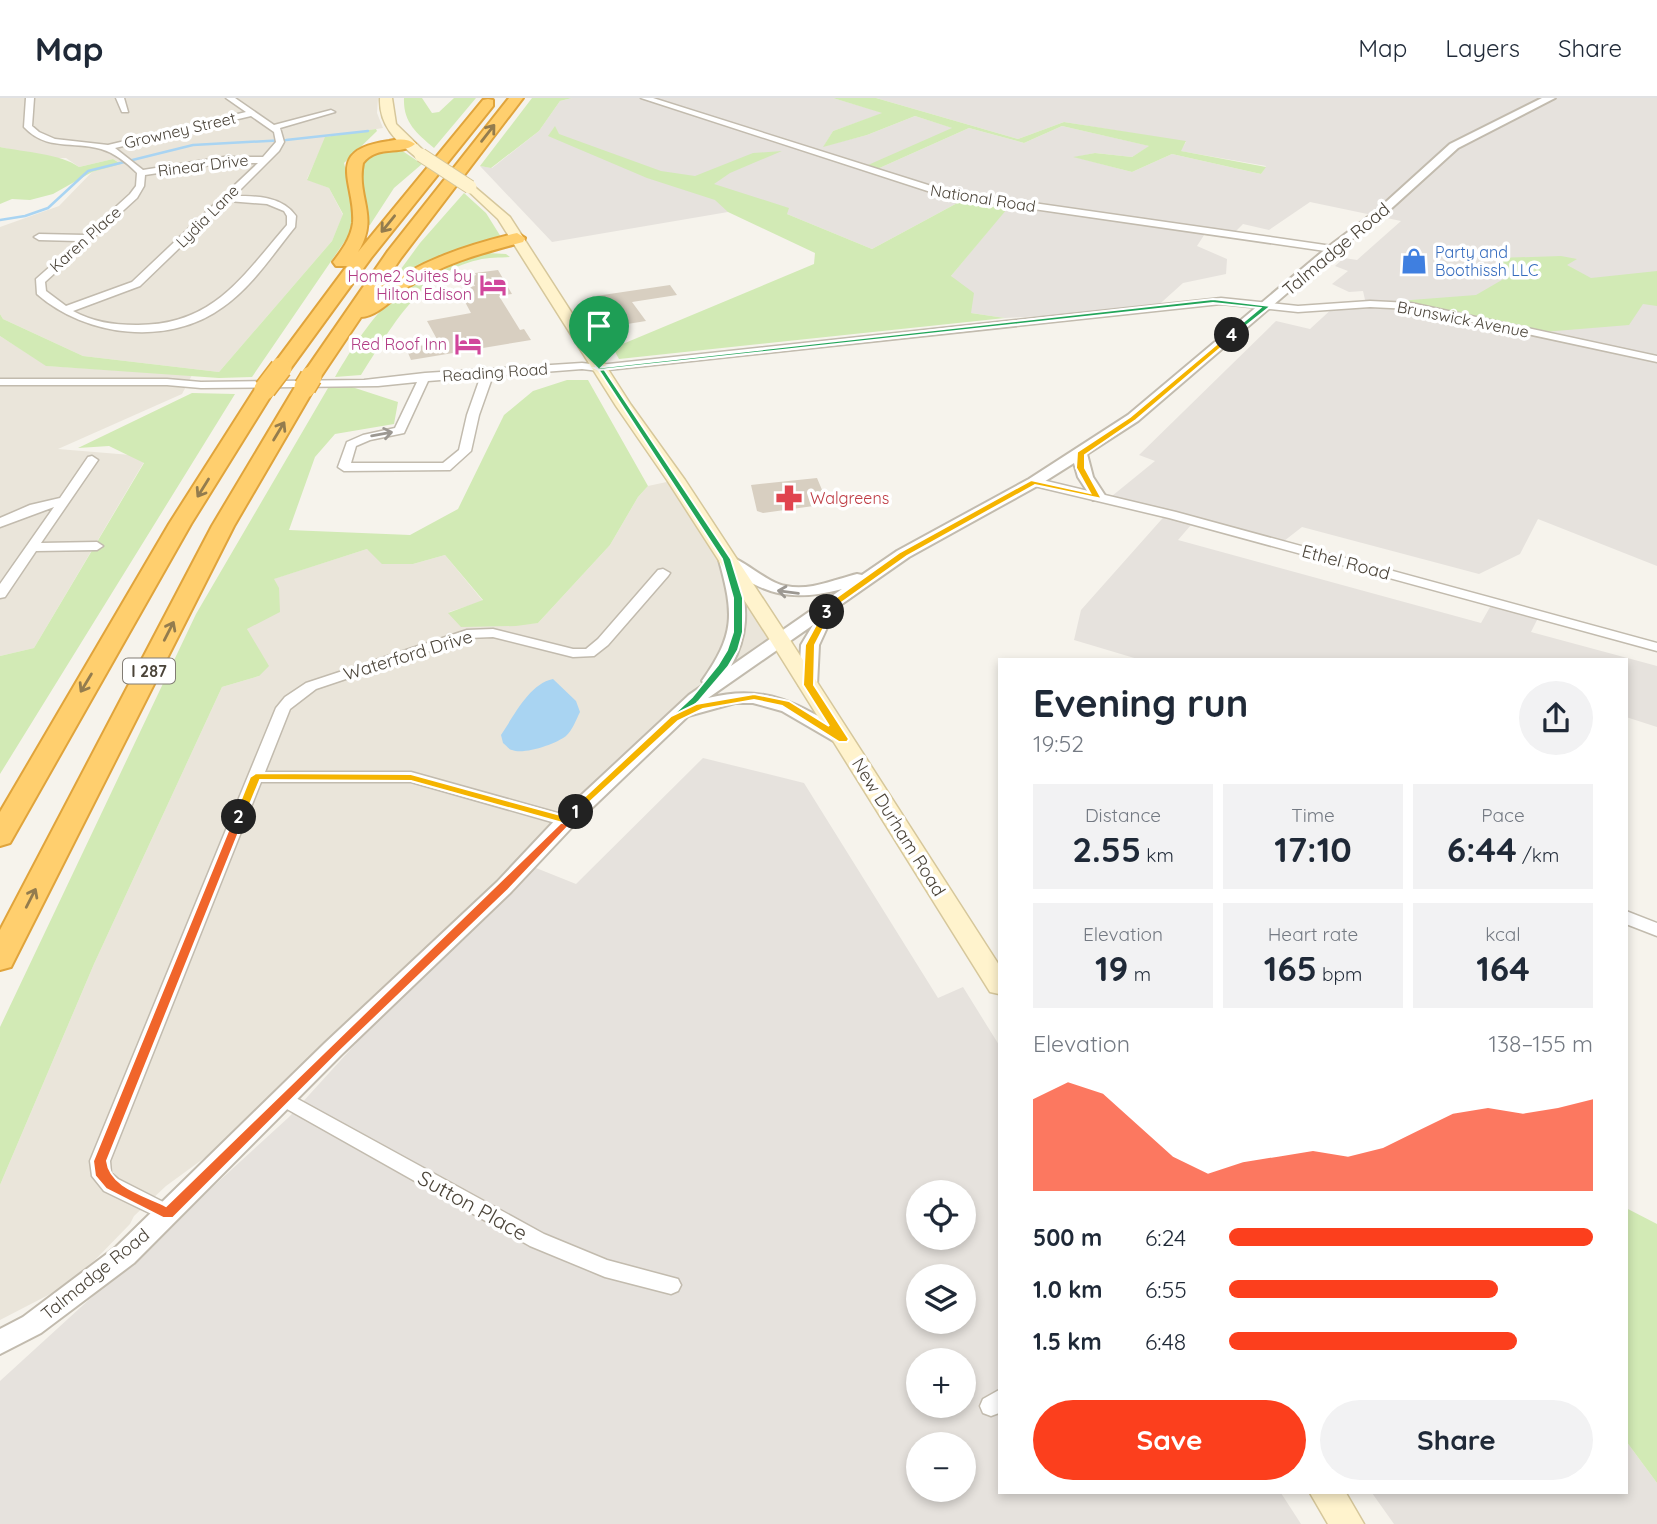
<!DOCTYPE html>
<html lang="en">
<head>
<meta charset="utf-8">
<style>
	:root { --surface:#fff; --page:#f2f2f3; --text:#1f2937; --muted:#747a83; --line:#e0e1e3; --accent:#fc3f1d }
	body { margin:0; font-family:Quicksand,sans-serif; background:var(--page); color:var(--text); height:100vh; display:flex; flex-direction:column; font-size:26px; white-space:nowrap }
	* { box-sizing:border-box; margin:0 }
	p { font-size:23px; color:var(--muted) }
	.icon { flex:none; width:38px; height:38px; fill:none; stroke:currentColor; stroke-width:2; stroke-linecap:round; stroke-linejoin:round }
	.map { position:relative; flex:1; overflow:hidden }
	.details { position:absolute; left:998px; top:560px; width:630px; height:836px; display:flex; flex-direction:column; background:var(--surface); border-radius:0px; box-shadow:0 4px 10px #0003 }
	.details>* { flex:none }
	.tools { position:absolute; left:906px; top:1082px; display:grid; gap:14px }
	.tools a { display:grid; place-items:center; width:70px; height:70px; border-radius:50%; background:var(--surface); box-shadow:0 4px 10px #0003; font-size:35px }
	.pin { position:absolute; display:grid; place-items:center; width:60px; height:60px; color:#fff; margin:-72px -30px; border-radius:50% 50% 50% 0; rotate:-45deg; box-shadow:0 0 7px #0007 }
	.pin .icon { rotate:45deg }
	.km { position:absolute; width:35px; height:35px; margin:-18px; border-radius:50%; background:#222; color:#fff; font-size:19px; line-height:35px; text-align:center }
	.round { display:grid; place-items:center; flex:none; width:74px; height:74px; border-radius:37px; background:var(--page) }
	.overview { display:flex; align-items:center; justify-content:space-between; height:119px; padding:0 35px }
	h1 { font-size:38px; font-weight:700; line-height:52px }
	.metrics { display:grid; grid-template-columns:repeat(3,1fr); gap:10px; height:119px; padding:7px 35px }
	.metrics div { display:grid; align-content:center; border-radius:0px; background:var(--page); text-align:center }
	.metrics b { font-size:35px; font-weight:700 }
	.metrics small { font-size:19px; font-weight:400 }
	.metrics p { font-size:19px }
	.chart { height:196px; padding:14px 35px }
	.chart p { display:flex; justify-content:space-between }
	.chart svg { width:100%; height:126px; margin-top:7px; fill:var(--accent); opacity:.7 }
	.button { display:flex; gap:14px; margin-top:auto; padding:14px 35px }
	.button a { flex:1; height:80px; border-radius:42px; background:var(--accent); color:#fff; font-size:28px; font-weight:700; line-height:80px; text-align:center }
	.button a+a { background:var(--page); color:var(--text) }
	ul { padding:0 35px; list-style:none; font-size:23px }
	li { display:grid; grid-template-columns:112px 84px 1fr; align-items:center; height:52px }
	li i { height:18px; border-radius:9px; background:var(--accent) }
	header { display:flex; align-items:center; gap:42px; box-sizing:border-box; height:98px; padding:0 35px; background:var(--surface); border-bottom:2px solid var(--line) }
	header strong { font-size:33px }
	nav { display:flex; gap:38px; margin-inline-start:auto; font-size:24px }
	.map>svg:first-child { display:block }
	.residential { fill:#eae5da }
	.industrial { fill:#e6e2dd; fill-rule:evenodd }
	.green { fill:#d2eab5 }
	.water { fill:#a9d4f2 }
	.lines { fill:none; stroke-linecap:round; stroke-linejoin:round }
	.stream { stroke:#a9d4f2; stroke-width:2.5 }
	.building { fill:#d8cfc1 }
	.minor-casing { stroke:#c2bbae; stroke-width:3 }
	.tertiary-casing { stroke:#c2bbae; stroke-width:4 }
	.secondary-casing { stroke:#d6c79b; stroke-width:3 }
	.motorway-casing { stroke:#e0a43c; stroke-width:4 }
	.minor { fill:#fff; fill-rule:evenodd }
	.tertiary { fill:#fff; fill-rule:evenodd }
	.secondary { fill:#fff3cd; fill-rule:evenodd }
	.motorway { fill:#ffcf6e; fill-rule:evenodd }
	.secondary-bridge-casing { stroke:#d6c79b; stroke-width:15; stroke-linecap:butt }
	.motorway-bridge-casing { stroke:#e0a43c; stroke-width:24; stroke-linecap:butt }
	.secondary-bridge { stroke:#fff3cd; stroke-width:13 }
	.motorway-bridge { stroke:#ffcf6e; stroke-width:21 }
	.oneway { stroke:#937c4e }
	.oneway2 { stroke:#9c9892 }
	.split-1 { fill:#22a559; stroke:#fff; stroke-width:2 }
	.split-2 { fill:#f0652b; stroke:#fff; stroke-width:2 }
	.split-3 { fill:#f5b400; stroke:#fff; stroke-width:2 }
	.split-4 { fill:#f5b400; stroke:#fff; stroke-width:2 }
	.split-5 { fill:#22a559; stroke:#fff; stroke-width:2 }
	.labels { text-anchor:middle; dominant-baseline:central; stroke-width:7; stroke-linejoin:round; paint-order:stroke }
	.far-street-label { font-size:16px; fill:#4b4439; stroke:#fff }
	.far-shop-label { font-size:16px; fill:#366cbe; stroke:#fff; text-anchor:start }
	.far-hotel-label { font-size:16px; fill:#b23c85; stroke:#fff; text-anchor:end }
	.far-health-label { font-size:16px; fill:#be3a42; stroke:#fff; text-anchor:start }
	.shield { fill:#fff; stroke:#817c74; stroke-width:2 }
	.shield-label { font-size:16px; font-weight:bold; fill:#4b4439 }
	.street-label { font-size:18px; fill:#4b4439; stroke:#fff }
	.near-street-label { font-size:21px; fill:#4b4439; stroke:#fff }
</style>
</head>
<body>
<header>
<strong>Map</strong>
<nav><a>Map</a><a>Layers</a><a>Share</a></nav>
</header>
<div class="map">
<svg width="1657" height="1426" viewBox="0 0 1657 1426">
	<rect width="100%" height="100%" fill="#f6f3ec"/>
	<!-- residential -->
	<path class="residential" d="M0,0H378L377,15L383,30L326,39L307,81L329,90L343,117L332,143L219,274L83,258L3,221L0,216V129L59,108L92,74L120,65L113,61L79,69L66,60H49L0,49Z
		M0,238L47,268L192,277L182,296L58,351L155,359L144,364L34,550L0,558Z
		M676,382L780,542L695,601L285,1001L166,1088L134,1118L130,1126L95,1162L58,1192L0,1222V1087L94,866L222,589L259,578L247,531L273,481L367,451L413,466L445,457L483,503L449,514L461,528L538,525L610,447L638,399L648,388Z"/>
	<!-- industrial -->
	<path class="industrial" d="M572,0H833L884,15L833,33L824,48L867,37L915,18L953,30L875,72L969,30L1024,45L1062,28L1150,48L1132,59L1095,55L1075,59L1132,74L1172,56L1261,76L1266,68L1180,53L1186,44L1064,24L1018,41L876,0H1657V468L1538,421L1520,456L1479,476L1302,429L1284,443L1197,420L1178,442L1481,525L1494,502L1541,514L1531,534L1657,568V629L1626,619V562H1141L1074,542L1081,512L1169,413L1112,398L1155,363L1139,357L1276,223L1310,231L1335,208L1366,206L1363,193L1349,194L1332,186L1348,173L1335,168L1344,160L1357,162L1401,123L1310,104L1269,132L1243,126L1231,138L1206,134L1197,148L1227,161L1226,176L1183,185L1153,212L1005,220L971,215L951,178L1007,110L961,103L872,151L787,116L728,114L552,144L480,68L492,70L539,33L560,3Z
		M703,660L804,685L938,900L963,889L999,947V1395H1281L1301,1426H0V1283L289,1019L521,764L576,786ZM919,1094H964V1139H919ZM919,1178H964V1223H919ZM919,1262H964V1307H919ZM919,1346H964V1391H919Z
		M1626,1343L1657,1385V1426H1394L1372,1395H1626Z"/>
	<!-- green -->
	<path class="green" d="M404,0H422L432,15L439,14L454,0H476L434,50C416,35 403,24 404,0Z
		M532,0H572L560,3L539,33L491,70L480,68Z
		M833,0H876L1018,41L1064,24L1186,43L1181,53L1266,69L1261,76L1172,56L1132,74L1073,59L1095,55L1132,59L1149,48L1062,28L1024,45L969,30L875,72L868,67L952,30L915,18L867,37L823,49L833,33L882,15Z
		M555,28L559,36L661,73L695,78L753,55L782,53L730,75L714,86L789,110L787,116L872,151L961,103L1007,111L951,178L974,195L971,215L1005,220L619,261L613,250L814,166L815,155L728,114L715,102L647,80L548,38Z
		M376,31L377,33L344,65L356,112L349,137L252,279L219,280L46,268L0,238V216L3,221L83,258L219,274L332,143L343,116L329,90L307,82L325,39Z
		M395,48L422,66L394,90L370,127H366L367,107L358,82L363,57Z
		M0,49C24,54 61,56 79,69L113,61L121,66L92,74L53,96L30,102L12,101L0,106Z
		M464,95L486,115L501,139L443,157L390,186L420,145Z
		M487,155L506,156L510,159C500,160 488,159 478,162C419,175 391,231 361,277L335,279C373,215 408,167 487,155Z
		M1561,158L1577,161L1567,167L1591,180L1657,173V208L1643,206L1629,227L1543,234L1385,204L1476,197L1507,179L1497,160Z
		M567,282H588L648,388L638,399L610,447L538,525L516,528L461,529L448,515L483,502L445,457L413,466H382L367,451L274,481L279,490L280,514L247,531L269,568L259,578L222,589L94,866L0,1087V929L196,516L328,290L352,289L398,304L394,326L335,336L315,359L289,432L410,437L458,411L504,317L533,293Z
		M192,295L235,296L0,676V558L34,550L144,365L109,348L78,350Z
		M1626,1110L1657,1126V1385L1626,1343Z"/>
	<!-- water -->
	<path class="water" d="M553,581L576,603L580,614C576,622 572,633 566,638C556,646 524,657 512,652C508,651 506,647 503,645L501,637C514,618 529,586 553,581Z"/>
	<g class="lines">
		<!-- stream -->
		<path class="stream" d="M0,122L25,118L48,110L88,73L193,47L286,42L368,33"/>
	</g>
	<!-- building -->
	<path class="building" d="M498,172L512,196L499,198L520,232L524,231L531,242L411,262L406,250L439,245L427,223L471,215L458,191L475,188L470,179L476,177L475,175Z
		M670,187L677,197L632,204L646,223L615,228L596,198Z
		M817,380L828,406L763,415L757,413L751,387Z"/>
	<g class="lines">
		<!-- minor casing -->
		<g class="minor-casing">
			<path id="minor" d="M26,0H34L32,28L39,34L55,41L108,47L246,14L226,0H235L274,27L331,12L335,14L280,30L284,44L279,53L234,98C256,98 282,98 296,118L295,129C273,156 252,189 223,209C169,249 86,239 37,196L36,181L79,143L39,142L34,139L39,136L85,137L130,96L136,88L137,75C127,65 115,55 101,51C73,43 46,53 24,29ZM251,18L274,34L276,44L263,59H224L143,72L115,50ZM224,65H258L132,184L66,208L46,193L45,184L137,100L144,88L145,77ZM228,103L267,106L284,113L287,118V127C242,179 213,228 136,227C113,227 93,224 73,213L140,188Z
				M116,0H124L128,14H122Z
				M641,0H653L944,92L1332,148L1337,151L1332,154L943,98Z
				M1221,200L1298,208L1370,203L1411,205L1657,258V264L1411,211L1370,209L1298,214L1221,206L599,273L582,271L428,283L404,335L370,342L356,348L351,365H443L459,352L467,317L479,283L489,281L491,283L479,317L471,353L450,372L344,373L338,369L347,344L363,337L395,330L417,284L378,288L201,290L167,287H0V281H167L201,284L364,282L425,275L582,265L599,267Z
				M92,358L98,362L41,445L97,444L103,448L97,452L36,453L5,499L0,500V486L54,409L0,429V420L30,407L60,400L88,359Z
				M1034,380L1176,414L1657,545V553L1169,420L1030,387V381Z
				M663,471L670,475L668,478L608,547L594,558L573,559L493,539L468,540L316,591L290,611L265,674H411L572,719L574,723L566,728L411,684H261L110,1063L111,1075L118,1081L175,1110L178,1116L175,1122L168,1124L104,1093L92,1078L90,1063L276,610L285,599L306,585L467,532L493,531L573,551H586L598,541L658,472Z
				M1626,813L1657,825V838L1626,826Z
				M285,994L544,1136L607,1162L678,1181L681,1187L678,1193L671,1196L605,1179L530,1148L278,1006L276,1001L278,996Z
				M999,1292V1315L991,1318L983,1315L980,1308L983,1301Z"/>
		</g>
		<!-- tertiary casing -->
		<g class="tertiary-casing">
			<path id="tertiary" d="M1542,0H1555L1458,50L1384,117L1336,153L1138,323L1087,356L1093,379L1106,399L1103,402H1093L1078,379L1074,365L1039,387L909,459L836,510L819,547L817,587L814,591L808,592L799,587L801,547L813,527L708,600C767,585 801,607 849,637L852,641L849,645H837L782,613L753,605H735L688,618L573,728L511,794L341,957L134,1165L41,1235L0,1256V1231L23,1219L116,1149L325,945L497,784L559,718L689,597L705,586L702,583C735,536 734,517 719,462L721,458C737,454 765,485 786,488C810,493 833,482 857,476L862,477L897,453L1029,381L1128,317L1328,149L1376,113L1450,46ZM740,478C775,501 803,501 842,491L731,568C748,538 748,512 740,478Z"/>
		</g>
		<!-- secondary casing -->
		<g class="secondary-casing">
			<path id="secondary" d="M380,0H392L396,26L425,54V60H417C396,43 379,28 380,0Z
				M470,85L510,119L631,307L685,382L790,542L999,867V896L990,894L770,542L667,382L616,308L498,121L464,89Z
				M1310,1395H1346L1364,1426H1328Z"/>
		</g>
		<!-- motorway casing -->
		<g class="motorway-casing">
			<path id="motorway" d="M509,0H523L401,160L378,194C420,162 467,147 517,135L525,140L523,144C483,155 446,164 411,187C397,196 378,219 361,219L318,283L312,285L315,289L234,428L15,861L11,869L0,872V832L212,428L295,289L304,283L301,279L388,153Z
				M488,1L493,2V8L371,160L288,274H274L271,270L347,168H336L333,164C342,152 351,140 353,125C356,85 322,52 389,43C398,41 408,40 415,46C401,58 378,46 363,65C356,100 380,118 358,154L483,2Z
				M265,285L272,287L275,291L191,426L14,738L10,745L0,748V714L169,426L255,291L258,287Z"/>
		</g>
		<!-- minor -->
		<use href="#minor" class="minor"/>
		<!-- tertiary -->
		<use href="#tertiary" class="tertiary"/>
		<!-- secondary -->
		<use href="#secondary" class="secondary"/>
		<!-- motorway -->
		<use href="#motorway" class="motorway"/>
		<!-- secondary-bridge casing -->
		<g class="secondary-bridge-casing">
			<path id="secondary-bridge" d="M421,57L470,89"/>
		</g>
		<!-- motorway-bridge casing -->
		<g class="motorway-bridge-casing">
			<path id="motorway-bridge" d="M305,289L311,279
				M265,291L281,270"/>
		</g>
		<!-- secondary-bridge -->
		<use href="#secondary-bridge" class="secondary-bridge"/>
		<!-- motorway-bridge -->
		<use href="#motorway-bridge" class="motorway-bridge"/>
	</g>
	<!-- one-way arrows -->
	<defs><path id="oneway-shaft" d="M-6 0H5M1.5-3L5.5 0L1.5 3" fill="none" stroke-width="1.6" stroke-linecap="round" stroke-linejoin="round" transform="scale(1.75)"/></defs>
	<g class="oneway">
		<use href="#oneway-shaft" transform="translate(488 35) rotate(-52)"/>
		<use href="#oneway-shaft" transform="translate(388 126) rotate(129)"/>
		<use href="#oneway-shaft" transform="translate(279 333) rotate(-59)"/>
		<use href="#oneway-shaft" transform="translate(203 390) rotate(122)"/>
		<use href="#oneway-shaft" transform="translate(169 533) rotate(-63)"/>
		<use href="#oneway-shaft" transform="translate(86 585) rotate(121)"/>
		<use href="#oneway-shaft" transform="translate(31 800) rotate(-63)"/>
	</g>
	<g class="oneway2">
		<use href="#oneway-shaft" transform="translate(382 336) rotate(-10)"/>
		<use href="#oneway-shaft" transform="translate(788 494) rotate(-173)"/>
	</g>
	<!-- split-1 -->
	<path class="split-1" d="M596,268H602L731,461L743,500V534L738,552L728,569L699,603L576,717L570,714L572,711L692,599L718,567L727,552L733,534V500L722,461Z"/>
	<!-- split-2 -->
	<path class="split-2" d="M576,710L582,714L580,716L508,792L338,955L173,1120H163L106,1091L95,1078L93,1063L235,716L239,715L245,719L107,1063C110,1089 144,1097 166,1108Z"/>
	<!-- split-3 -->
	<path class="split-3" d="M824,512L832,514L815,547L814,587L849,641L847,644H839L782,608L754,602L703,611L678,623L566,726L411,683L260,682L244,721L239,722L234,719L250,679L256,675L411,676L564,718L671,618L696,606L754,596L789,603L829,628L803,587L805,547Z"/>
	<!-- split-4 -->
	<path class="split-4" d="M1230,235L1236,237L1136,322L1085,357V370L1102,401L1035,387L907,458L837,508L831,517L822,514L830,504L900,454L1031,382L1090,395L1076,370L1077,354L1130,319Z"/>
	<!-- split-5 -->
	<path class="split-5" d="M1213,201L1271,208L1232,239L1230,235L1260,210L1213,205L599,272L595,270Z"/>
	<!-- icons -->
	<defs>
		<g id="shop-bare" transform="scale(2.1)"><path d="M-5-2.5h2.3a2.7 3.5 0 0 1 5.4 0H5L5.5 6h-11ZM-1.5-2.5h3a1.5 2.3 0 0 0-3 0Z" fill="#3f7fe0" stroke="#fff" stroke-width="2.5" paint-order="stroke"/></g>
		<g id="hotel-bare" transform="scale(2.1)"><path d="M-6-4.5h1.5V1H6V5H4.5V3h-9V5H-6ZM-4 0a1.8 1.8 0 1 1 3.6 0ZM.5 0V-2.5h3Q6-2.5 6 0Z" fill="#d1479c" stroke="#fff" stroke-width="2.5" paint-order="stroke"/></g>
		<g id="pharmacy-bare" transform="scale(2.1)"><path d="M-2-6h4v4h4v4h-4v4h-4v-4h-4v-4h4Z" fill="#e0444e" stroke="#fff" stroke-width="2.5" paint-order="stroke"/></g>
	</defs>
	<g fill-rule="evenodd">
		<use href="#shop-bare" x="1414" y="163"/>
		<use href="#hotel-bare" x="493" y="187"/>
		<use href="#hotel-bare" x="468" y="246"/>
		<use href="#pharmacy-bare" x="789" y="400"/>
	</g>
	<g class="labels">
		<!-- far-street labels -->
		<g class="far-street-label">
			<text transform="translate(180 32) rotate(-13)">Growney Street</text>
			<text transform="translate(203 67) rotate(-7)">Rinear Drive</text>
			<text transform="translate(983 100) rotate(9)">National Road</text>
			<text transform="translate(207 118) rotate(-45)">Lydia Lane</text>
			<text transform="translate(85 141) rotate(-42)">Karen Place</text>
			<text transform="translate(1463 221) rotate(11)">Brunswick Avenue</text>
			<text transform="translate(495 274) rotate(-4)">Reading Road</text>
		</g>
		<!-- far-shop labels -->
		<g class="far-shop-label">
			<text x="1435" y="154">Party and<tspan x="1435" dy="18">Boothissh LLC</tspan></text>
		</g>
		<!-- far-hotel labels -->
		<g class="far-hotel-label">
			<text x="472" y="178">Home2 Suites by<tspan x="472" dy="18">Hilton Edison</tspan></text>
			<text x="447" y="246">Red Roof Inn</text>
		</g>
		<!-- far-health labels -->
		<g class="far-health-label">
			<text x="810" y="400">Walgreens</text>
		</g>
		<!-- shield labels -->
		<rect class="shield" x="123" y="560.5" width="52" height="25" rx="5"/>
		<g class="shield-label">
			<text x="149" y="573">I 287</text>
		</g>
		<!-- street labels -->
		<g class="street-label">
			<text transform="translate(1336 151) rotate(-40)">Talmadge Road</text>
			<text transform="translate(1346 464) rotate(15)">Ethel Road</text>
			<text transform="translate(408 557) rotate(-17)">Waterford Drive</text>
			<text transform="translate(899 729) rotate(58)">New Durham Road</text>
			<text transform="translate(95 1176) rotate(-39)">Talmadge Road</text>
		</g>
		<!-- near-street labels -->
		<g class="near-street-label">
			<text transform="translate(473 1107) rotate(29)">Sutton Place</text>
		</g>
	</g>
</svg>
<div class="tools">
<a><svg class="icon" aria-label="locate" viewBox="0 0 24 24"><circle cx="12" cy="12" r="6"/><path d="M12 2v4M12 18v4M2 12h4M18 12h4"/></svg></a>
<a><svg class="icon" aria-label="layers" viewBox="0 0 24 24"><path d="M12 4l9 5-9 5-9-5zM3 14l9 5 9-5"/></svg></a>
<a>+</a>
<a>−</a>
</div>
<div class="pin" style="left:599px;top:270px;background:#1e9e55"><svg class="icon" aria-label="arrive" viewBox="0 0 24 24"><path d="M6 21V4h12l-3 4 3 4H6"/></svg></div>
<b class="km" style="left:576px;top:714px">1</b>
<b class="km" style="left:239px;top:719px">2</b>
<b class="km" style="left:827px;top:514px">3</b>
<b class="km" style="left:1232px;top:237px">4</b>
<section class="details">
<div class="overview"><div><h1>Evening run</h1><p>19:52</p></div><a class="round"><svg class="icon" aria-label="share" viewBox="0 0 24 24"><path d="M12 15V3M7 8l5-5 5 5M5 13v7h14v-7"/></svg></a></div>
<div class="metrics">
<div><p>Distance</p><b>2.55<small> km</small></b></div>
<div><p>Time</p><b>17:10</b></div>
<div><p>Pace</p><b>6:44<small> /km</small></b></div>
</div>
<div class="metrics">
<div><p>Elevation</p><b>19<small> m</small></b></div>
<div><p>Heart rate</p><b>165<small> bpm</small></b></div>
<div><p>kcal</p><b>164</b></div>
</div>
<div class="chart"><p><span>Elevation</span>138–155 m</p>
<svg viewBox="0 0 160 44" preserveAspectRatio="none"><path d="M0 44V12L10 6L20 10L30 21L40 32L50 38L60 34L70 32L80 30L90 32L100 29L110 23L120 17L130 15L140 17L150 15L160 12V44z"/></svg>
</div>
<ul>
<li><b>500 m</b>6:24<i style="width:100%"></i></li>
<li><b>1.0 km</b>6:55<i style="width:74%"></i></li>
<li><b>1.5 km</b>6:48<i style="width:79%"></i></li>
</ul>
<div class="button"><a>Save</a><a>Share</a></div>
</section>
</div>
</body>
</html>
